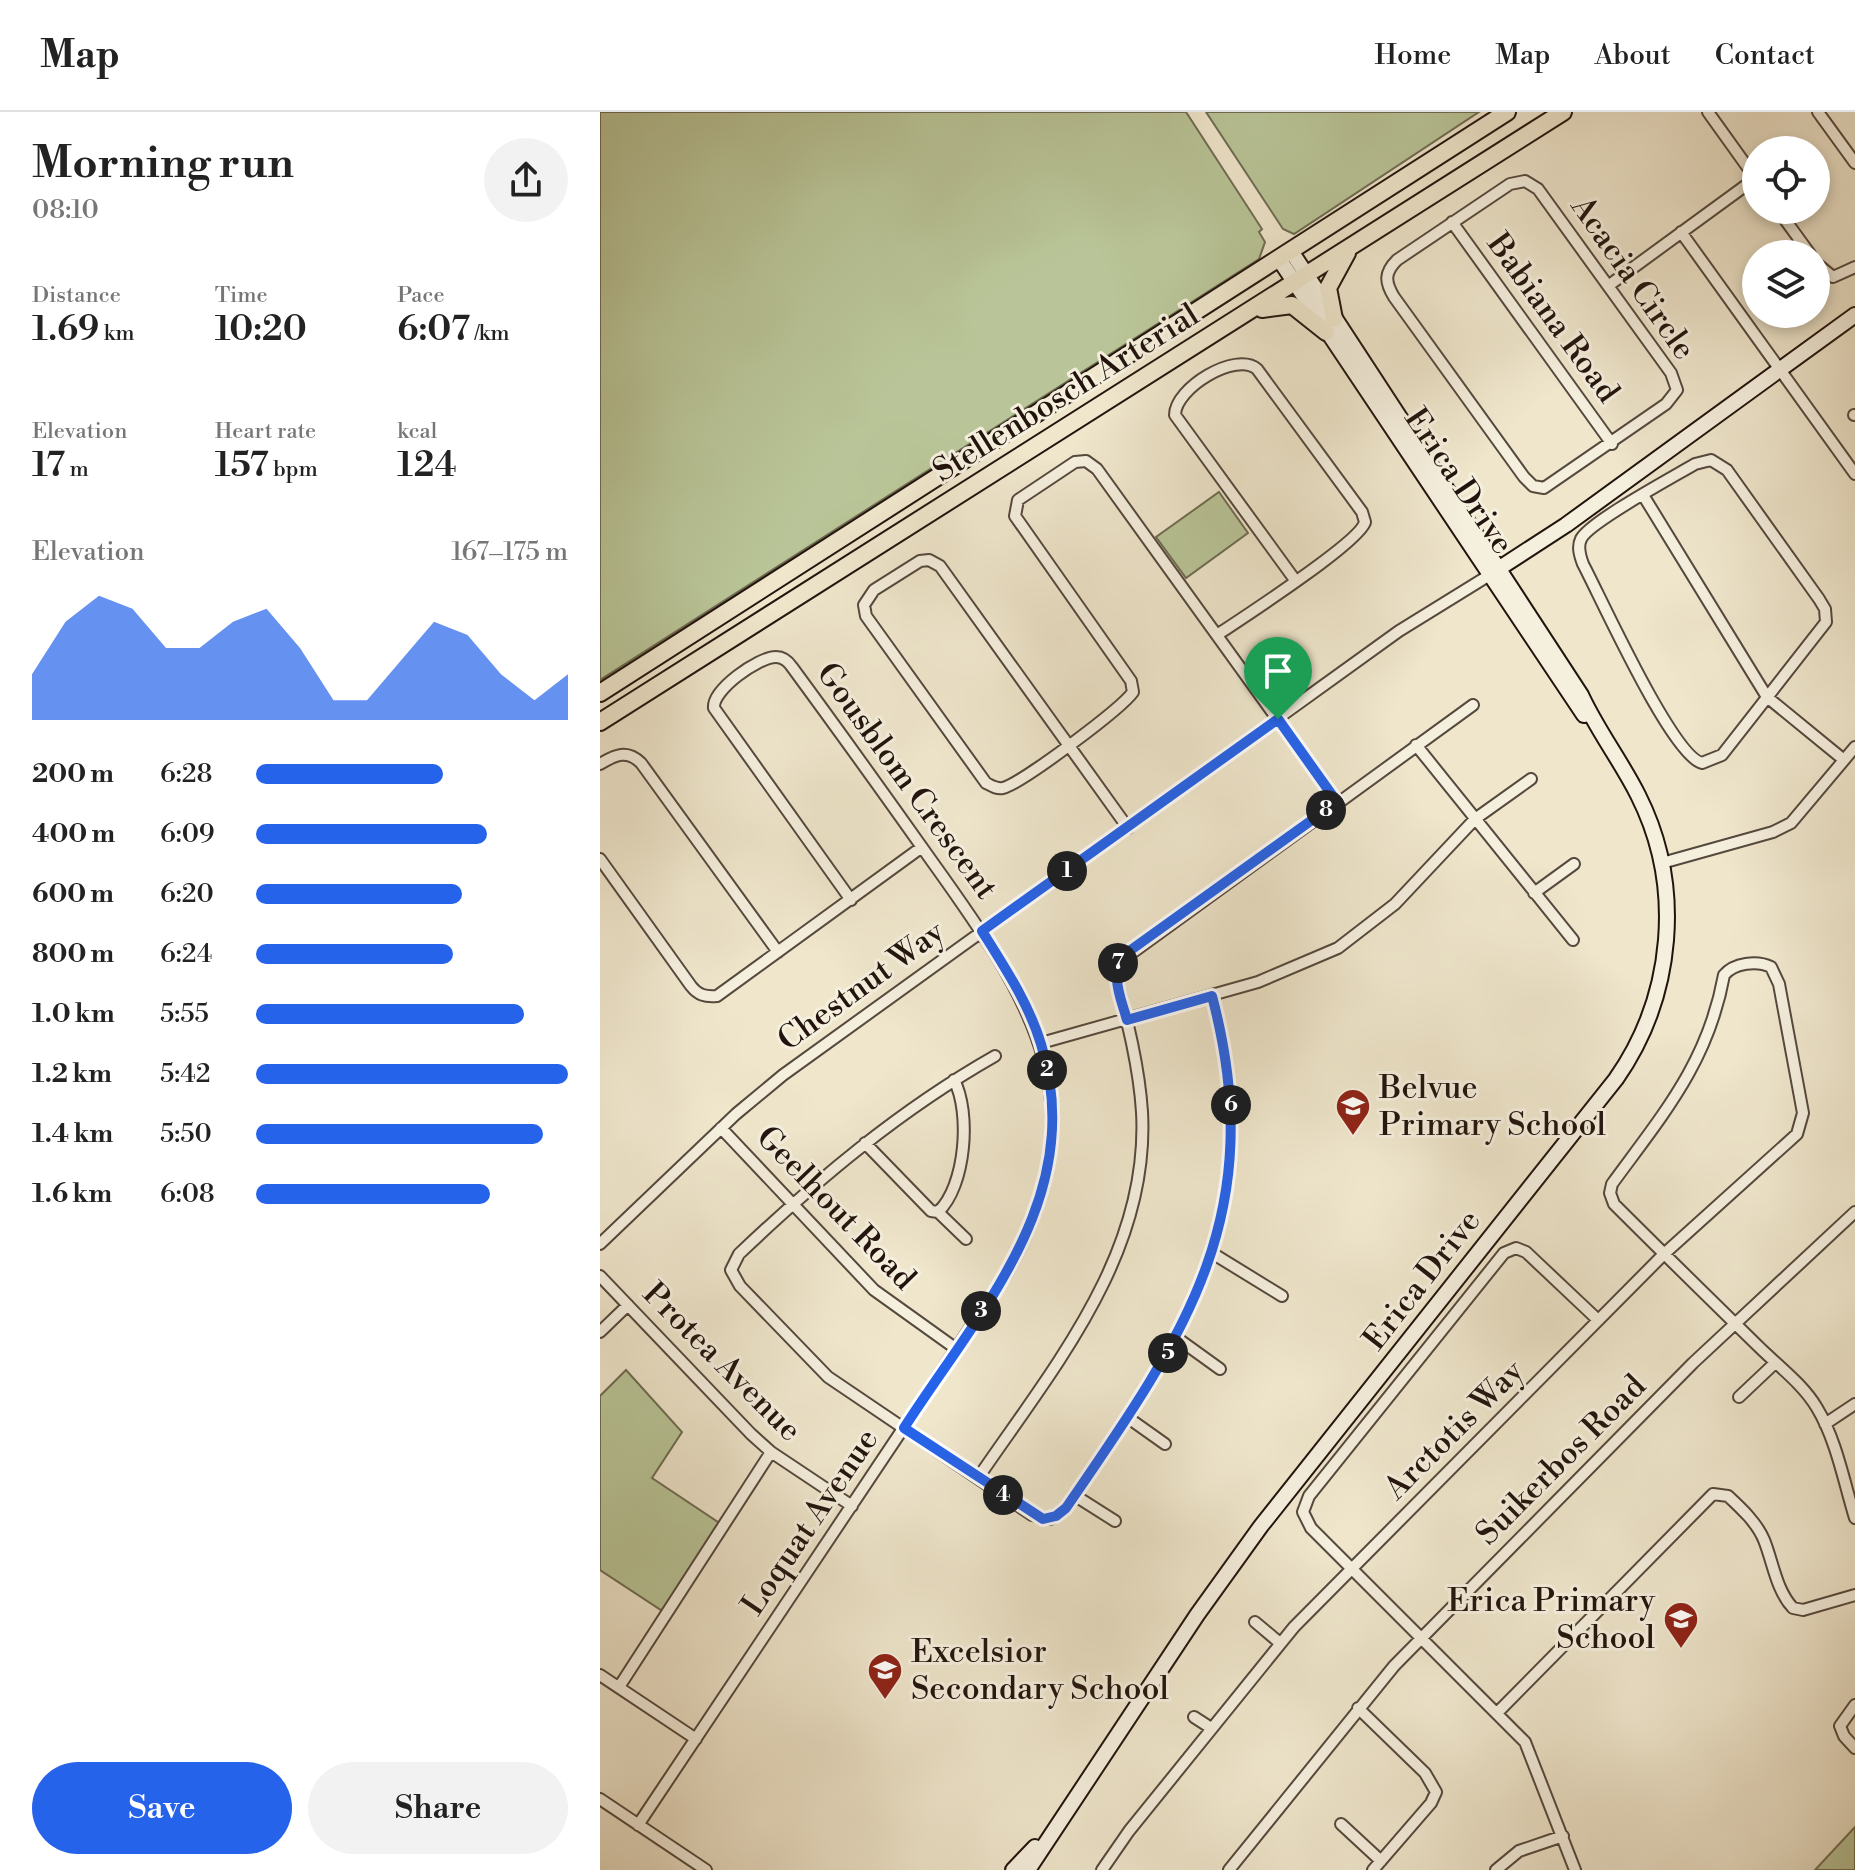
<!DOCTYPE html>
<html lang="en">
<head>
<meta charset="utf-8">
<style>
	:root { --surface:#fff; --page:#f2f2f2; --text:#222; --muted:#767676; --line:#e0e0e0; --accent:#2563eb }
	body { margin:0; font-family:"Libre Bodoni",serif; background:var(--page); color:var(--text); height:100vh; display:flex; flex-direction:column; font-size:30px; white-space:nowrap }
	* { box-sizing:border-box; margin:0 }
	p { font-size:26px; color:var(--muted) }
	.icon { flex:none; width:44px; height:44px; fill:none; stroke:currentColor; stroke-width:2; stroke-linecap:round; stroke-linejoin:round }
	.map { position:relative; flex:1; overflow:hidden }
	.panel { display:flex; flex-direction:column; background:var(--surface); width:600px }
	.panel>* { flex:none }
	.fabs { position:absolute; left:1142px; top:24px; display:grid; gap:16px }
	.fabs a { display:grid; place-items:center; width:88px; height:88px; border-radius:50%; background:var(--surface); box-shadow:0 4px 12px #0003; font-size:40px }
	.pin { position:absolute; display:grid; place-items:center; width:68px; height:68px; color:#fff; margin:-82px -34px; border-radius:50% 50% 50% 0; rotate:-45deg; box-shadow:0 0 8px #0007 }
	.pin .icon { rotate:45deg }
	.km { position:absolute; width:40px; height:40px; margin:-20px; border-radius:50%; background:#222; color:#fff; font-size:22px; line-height:40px; text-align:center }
	.round { display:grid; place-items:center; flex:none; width:84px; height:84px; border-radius:42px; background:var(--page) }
	.head { display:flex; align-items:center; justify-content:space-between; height:136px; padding:0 32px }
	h1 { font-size:44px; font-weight:600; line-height:60px }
	.stats { display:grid; grid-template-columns:repeat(3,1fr); gap:12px; height:136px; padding:8px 32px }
	.stats div { display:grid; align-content:center }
	.stats b { font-size:34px; font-weight:600 }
	.stats small { font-size:22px; font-weight:400 }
	.stats p { font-size:22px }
	.chart { height:224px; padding:16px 32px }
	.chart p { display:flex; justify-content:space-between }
	.chart svg { width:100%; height:144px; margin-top:8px; fill:var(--accent); opacity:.7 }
	.action { display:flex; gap:16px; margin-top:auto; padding:16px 32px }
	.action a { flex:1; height:92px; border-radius:48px; background:var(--accent); color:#fff; font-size:32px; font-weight:600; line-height:92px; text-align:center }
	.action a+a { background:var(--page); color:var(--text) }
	ul { padding:0 32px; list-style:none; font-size:26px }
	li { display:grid; grid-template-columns:128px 96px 1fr; align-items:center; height:60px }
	li i { height:20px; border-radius:10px; background:var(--accent) }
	header { display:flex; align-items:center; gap:48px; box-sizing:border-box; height:112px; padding:0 40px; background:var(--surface); border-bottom:2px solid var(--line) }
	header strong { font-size:38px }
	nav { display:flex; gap:44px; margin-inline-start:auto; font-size:28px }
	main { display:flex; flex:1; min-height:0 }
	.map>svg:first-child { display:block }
	.green { fill:#b9c598; stroke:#6e6c52; stroke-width:2 }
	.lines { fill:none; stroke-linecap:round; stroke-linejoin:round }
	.street-casing { stroke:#55483d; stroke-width:14 }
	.secondary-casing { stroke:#22140d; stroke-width:18 }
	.primary-casing { stroke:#22140d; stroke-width:20 }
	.street { stroke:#f5efde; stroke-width:10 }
	.secondary { stroke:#f5efde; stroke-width:14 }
	.primary { stroke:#efe6cc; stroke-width:16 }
	.route-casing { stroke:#fff; stroke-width:16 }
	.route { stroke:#2563eb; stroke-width:10 }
	.labels { text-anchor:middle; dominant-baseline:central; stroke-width:6; stroke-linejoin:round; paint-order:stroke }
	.street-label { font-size:32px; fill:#22140d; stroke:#f5efde }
	.poi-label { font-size:32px; fill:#22140d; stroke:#f5efde; text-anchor:start }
</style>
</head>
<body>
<header>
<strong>Map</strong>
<nav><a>Home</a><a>Map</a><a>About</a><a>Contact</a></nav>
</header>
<main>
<section class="panel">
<div class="head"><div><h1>Morning run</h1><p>08:10</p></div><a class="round"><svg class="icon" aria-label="share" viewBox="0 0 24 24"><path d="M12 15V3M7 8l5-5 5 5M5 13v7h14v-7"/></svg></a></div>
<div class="stats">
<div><p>Distance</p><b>1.69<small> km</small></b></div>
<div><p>Time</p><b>10:20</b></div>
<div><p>Pace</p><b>6:07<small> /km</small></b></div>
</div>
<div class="stats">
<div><p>Elevation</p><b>17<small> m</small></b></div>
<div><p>Heart rate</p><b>157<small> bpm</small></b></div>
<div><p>kcal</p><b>124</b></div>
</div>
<div class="chart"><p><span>Elevation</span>167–175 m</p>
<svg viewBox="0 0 160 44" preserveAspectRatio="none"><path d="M0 44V30L10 14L20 6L30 10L40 22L50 22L60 14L70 10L80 22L90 38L100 38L110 26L120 14L130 18L140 30L150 38L160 30V44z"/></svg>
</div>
<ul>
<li><b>200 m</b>6:28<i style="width:60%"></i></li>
<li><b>400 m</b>6:09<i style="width:74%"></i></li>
<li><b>600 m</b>6:20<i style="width:66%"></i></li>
<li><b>800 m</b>6:24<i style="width:63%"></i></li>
<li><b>1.0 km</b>5:55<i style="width:86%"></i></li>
<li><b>1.2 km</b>5:42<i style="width:100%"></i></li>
<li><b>1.4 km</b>5:50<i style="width:92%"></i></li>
<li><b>1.6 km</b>6:08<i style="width:75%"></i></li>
</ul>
<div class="action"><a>Save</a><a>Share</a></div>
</section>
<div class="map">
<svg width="1255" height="1758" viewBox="0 0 1255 1758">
	<rect width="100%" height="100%" fill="#efe6cc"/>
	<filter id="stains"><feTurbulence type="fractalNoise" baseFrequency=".0025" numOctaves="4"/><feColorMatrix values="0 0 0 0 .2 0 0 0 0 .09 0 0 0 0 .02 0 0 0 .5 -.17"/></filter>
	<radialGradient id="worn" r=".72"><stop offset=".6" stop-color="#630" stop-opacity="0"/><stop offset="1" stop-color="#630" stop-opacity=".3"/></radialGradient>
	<!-- green -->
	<path class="green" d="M0,0H586L662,117L659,120L665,130L659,147L0,568Z
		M606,0H879L694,122L683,117Z
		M619,380L648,421L586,466L556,425Z
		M26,1258L82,1320L52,1366L124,1414L67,1502L0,1458V1284Z
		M1255,1715V1758H1215Z"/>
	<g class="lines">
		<!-- street casing -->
		<g class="street-casing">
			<path id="street" d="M1108,0L1156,67
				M1218,0L1255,51
				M925,69L938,77L1071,261L1077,278L1066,292L944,376L933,374L924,365L794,185C785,170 784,161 797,148L910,72Z
				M1178,98L1210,142
				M852,110L1012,332
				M1081,120L1255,362
				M1216,151L1233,165L1255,155
				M1008,174L1156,66
				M1254,303H1255
				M1111,348L1127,358L1219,487L1225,497L1226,510L1122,643L1102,651C1072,644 1001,486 983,452C980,444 977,435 981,427C989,410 1075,364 1095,352Z
				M1043,383L1167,585L1244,648
				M617,523C641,507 760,430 765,410L762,400L657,257C636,239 575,276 575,303L695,468
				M816,633L973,828
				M0,652C15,643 27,637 41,651L178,840
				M528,716L340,454L329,448L320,449L274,478L264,493L266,504L386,671C392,674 396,677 403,676C422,671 521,597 533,580L531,569L415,404L418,388L475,350L486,349L497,357L737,690
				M0,747L91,874C98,883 105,885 117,884L322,735
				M1062,751L1173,720L1191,711L1255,635
				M934,781L974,752
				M441,931L658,870L738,836L795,792L875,707L931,667
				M395,944C300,998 218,1067 139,1142L131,1158L140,1174L228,1265L432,1403L450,1407L466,1396C585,1223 669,1103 612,884
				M121,1016L274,1178L355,1236
				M265,1031L331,1099L338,1100L366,1127
				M338,1100C366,1074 371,1000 354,968
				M0,1132L136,1002L183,963L799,519L888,464
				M612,1141L682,1184
				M0,1164L151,1322L171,1340L252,1394
				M0,1220L28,1193
				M577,1226L620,1257
				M1139,1285L1175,1251
				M527,1305L565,1332
				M1225,1312L1255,1292
				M378,1366C453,1256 550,1142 542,1000C539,953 527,908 515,862L518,851L873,593
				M474,1383L515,1409
				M655,1510L680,1531
				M0,1563L96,1627
				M19,1575L171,1340
				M1255,1593L1240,1614L1244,1624L1255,1636
				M758,1596L825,1661L836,1680L831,1691L773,1758
				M897,1601L1113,1382L1128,1384C1142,1397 1157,1411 1164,1428C1173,1450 1176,1478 1193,1496L1203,1498L1255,1483
				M594,1605L611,1616
				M0,1687L106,1758
				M741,1712L781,1749
				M38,1713L405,1164C503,994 433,890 331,748C285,683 239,619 192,555C188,549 183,545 176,545C158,545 112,578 114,596L251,788
				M502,1758L529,1719L694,1515L1064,1142L1197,1022L1203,1001L1179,872L1171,855C1157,848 1134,851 1124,863C1108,951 1063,1002 1012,1072L1010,1081L1014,1092C1062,1140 1110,1187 1158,1234C1177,1253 1203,1272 1217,1296C1236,1327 1244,1370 1255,1406
				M629,1758L794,1554L1093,1251L1255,1100
				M896,1758L919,1739L963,1724
				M975,1758L925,1630L711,1416L703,1400L709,1384L904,1141L916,1136L926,1140L998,1208"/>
		</g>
		<!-- secondary casing -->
		<g class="secondary-casing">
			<path id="secondary" d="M679,147L984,603
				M892,461L966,413L1255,203
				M413,1758L435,1735
				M428,1758L597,1503L661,1414L1016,967C1074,884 1084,774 1038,683C1021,649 997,618 981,583L691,139"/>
		</g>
		<!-- primary casing -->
		<g class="primary-casing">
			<path id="primary" d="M662,197L692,193L726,220
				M734,207L728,176L747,141
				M0,581L907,0
				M0,610L963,0"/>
		</g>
		<!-- street -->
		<use href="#street" class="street"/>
		<!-- secondary -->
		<use href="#secondary" class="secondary"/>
		<!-- primary -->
		<use href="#primary" class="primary"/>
	</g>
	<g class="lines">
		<!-- route casing -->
		<g class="route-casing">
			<path id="route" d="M678,607L737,690L528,840C508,861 520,883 527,908L612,884C670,1103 585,1223 466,1396L456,1404L443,1407L304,1316C380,1198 488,1084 441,932C429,892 404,854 382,819Z"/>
		</g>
		<!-- route -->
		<use href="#route" class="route"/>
	</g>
	<!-- icons -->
	<defs>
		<g id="school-pin" transform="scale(1.8)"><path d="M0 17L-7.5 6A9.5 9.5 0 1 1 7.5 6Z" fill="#8f2418" stroke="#f5efde"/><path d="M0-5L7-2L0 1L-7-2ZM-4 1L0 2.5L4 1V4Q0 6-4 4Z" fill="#fff"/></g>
	</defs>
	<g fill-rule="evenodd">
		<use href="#school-pin" x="753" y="994"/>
		<use href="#school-pin" x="1081" y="1507"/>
		<use href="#school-pin" x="285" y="1558"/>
	</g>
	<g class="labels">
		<!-- street labels -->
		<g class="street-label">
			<text transform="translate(1033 166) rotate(55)">Acacia Circle</text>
			<text transform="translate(953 206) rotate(54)">Babiana Road</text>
			<text transform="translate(466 281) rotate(-32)">Stellenbosch Arterial</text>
			<text transform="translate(859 369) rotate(56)">Erica Drive</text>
			<text transform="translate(307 669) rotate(54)">Gousblom Crescent</text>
			<text transform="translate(261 874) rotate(-36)">Chestnut Way</text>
			<text transform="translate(236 1096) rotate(46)">Geelhout Road</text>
			<text transform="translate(822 1168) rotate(-52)">Erica Drive</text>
			<text transform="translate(122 1250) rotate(45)">Protea Avenue</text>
			<text transform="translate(854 1318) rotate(-45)">Arctotis Way</text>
			<text transform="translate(961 1348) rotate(-45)">Suikerbos Road</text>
			<text transform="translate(210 1410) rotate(-56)">Loquat Avenue</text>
		</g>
		<!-- poi labels -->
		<g class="poi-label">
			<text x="779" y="976">Belvue<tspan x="779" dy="37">Primary School</tspan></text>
			<text x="1055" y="1489" text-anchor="end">Erica Primary<tspan x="1055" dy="37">School</tspan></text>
			<text x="311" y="1540">Excelsior<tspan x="311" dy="37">Secondary School</tspan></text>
		</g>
	</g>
	<rect width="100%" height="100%" filter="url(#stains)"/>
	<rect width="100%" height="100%" fill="url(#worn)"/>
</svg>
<div class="fabs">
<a><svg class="icon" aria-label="locate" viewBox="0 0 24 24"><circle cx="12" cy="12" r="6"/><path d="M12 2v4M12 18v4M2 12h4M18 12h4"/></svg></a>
<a><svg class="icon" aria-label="layers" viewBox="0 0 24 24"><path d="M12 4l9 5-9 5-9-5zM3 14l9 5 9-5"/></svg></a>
</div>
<div class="pin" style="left:678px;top:607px;background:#1e9e55"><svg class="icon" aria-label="arrive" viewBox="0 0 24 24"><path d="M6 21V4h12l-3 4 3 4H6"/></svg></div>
<b class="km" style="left:467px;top:759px">1</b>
<b class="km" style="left:447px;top:958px">2</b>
<b class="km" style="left:381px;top:1199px">3</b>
<b class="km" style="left:403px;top:1383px">4</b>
<b class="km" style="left:568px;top:1241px">5</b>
<b class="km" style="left:631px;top:993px">6</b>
<b class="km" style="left:518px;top:851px">7</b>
<b class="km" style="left:726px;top:698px">8</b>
</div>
</main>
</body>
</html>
